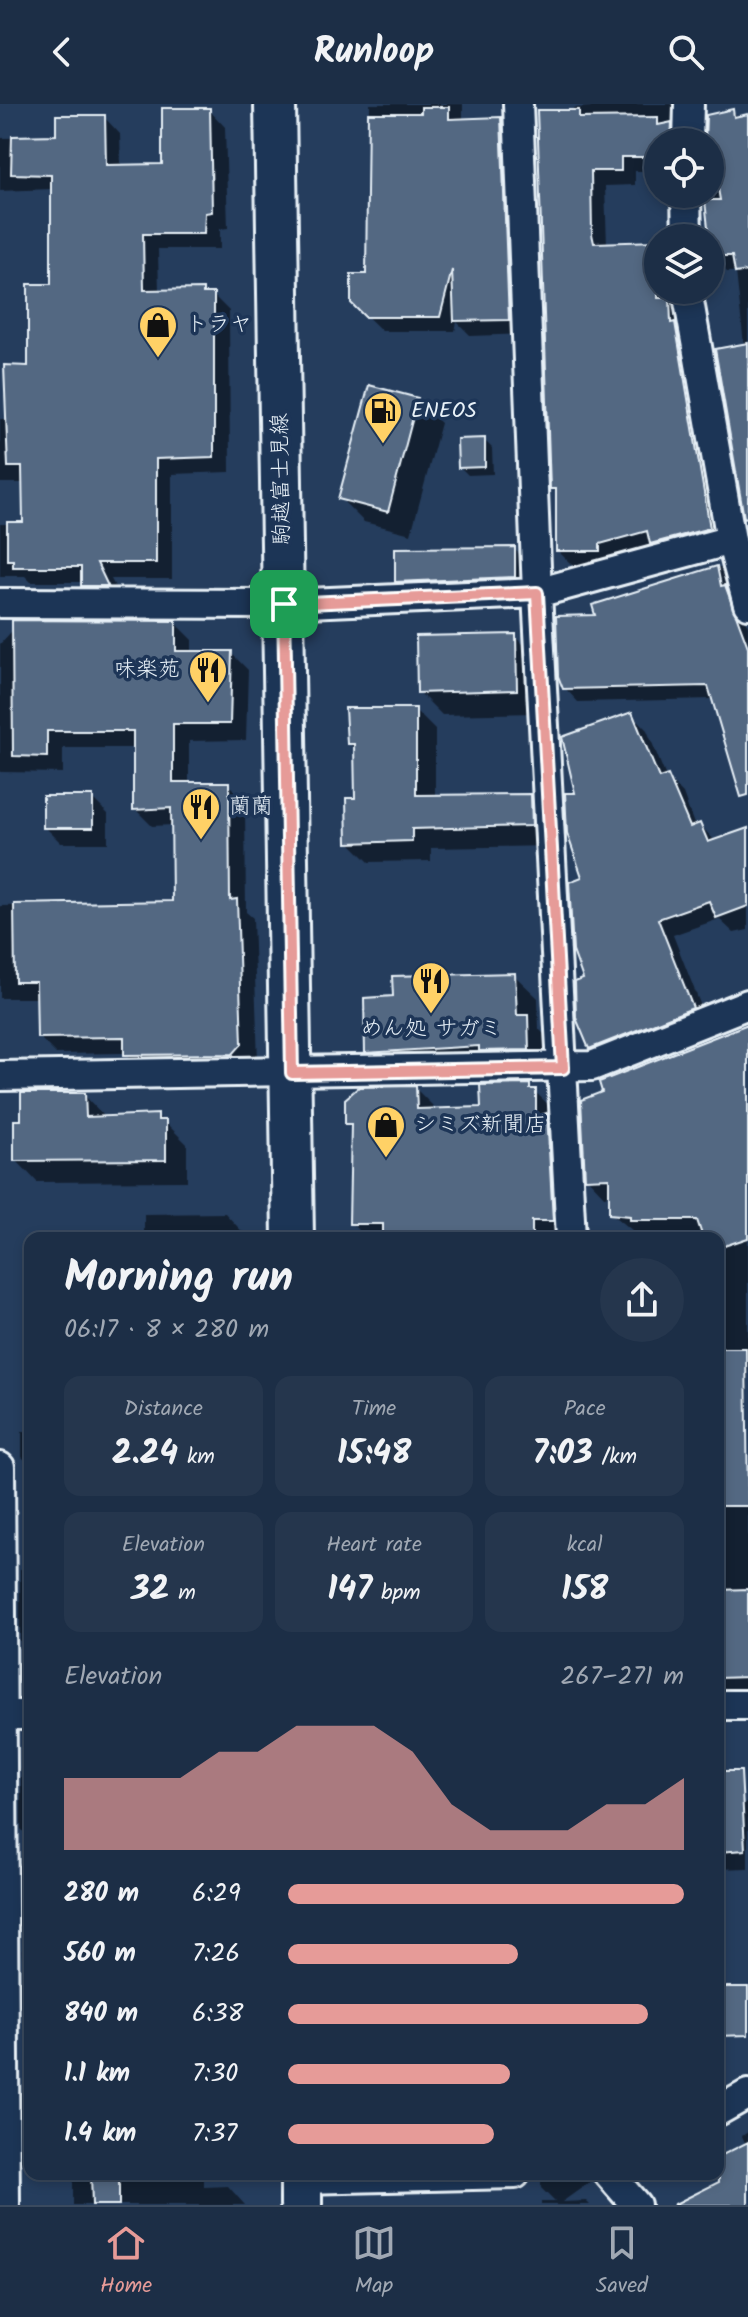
<!DOCTYPE html>
<html lang="en">
<head>
<meta charset="utf-8">
<style>
	:root { --surface:#1c2e46; --page:#25364d; --text:#f1f3f6; --muted:#a0a8b3; --line:#3a4a5f; --accent:#e69b98 }
	body { margin:0; font-family:Kalam,"Klee One",sans-serif; background:var(--page); color:var(--text); height:100vh; display:flex; flex-direction:column; font-size:30px; white-space:nowrap }
	* { box-sizing:border-box; margin:0 }
	p { font-size:26px; color:var(--muted) }
	.icon { flex:none; width:44px; height:44px; fill:none; stroke:currentColor; stroke-width:2; stroke-linecap:round; stroke-linejoin:round }
	.map { position:relative; flex:1; overflow:hidden }
	.details { position:absolute; left:24px; top:1128px; width:700px; height:948px; display:flex; flex-direction:column; background:var(--surface); border-radius:16px; box-shadow:0 4px 12px #0003,0 0 0 2px var(--line) }
	.details>* { flex:none }
	.buttons { position:absolute; left:644px; top:24px; display:grid; gap:16px }
	.buttons a { display:grid; place-items:center; width:80px; height:80px; border-radius:50%; background:var(--surface); box-shadow:0 4px 12px #0003,0 0 0 2px var(--line); font-size:40px }
	.pin { position:absolute; display:grid; place-items:center; width:68px; height:68px; color:#fff; margin:-34px; border-radius:16px; box-shadow:0 4px 12px #0006 }
	.round { display:grid; place-items:center; flex:none; width:84px; height:84px; border-radius:42px; background:var(--page) }
	.overview { display:flex; align-items:center; justify-content:space-between; height:136px; padding:0 40px }
	h1 { font-size:44px; font-weight:700; line-height:60px }
	.figures { display:grid; grid-template-columns:repeat(3,1fr); gap:12px; height:136px; padding:8px 40px }
	.figures div { display:grid; align-content:center; border-radius:16px; background:var(--page); text-align:center }
	.figures b { font-size:34px; font-weight:700 }
	.figures small { font-size:22px; font-weight:400 }
	.figures p { font-size:22px }
	.chart { height:224px; padding:16px 40px }
	.chart p { display:flex; justify-content:space-between }
	.chart svg { width:100%; height:144px; margin-top:8px; fill:var(--accent); opacity:.7 }
	ul { padding:0 40px; list-style:none; font-size:26px }
	li { display:grid; grid-template-columns:128px 96px 1fr; align-items:center; height:60px }
	li i { height:20px; border-radius:10px; background:var(--accent) }
	header { display:flex; justify-content:space-between; align-items:center; height:104px; padding:0 40px; background:var(--surface); font-size:36px; font-weight:700 }
	.tab-bar { display:flex; justify-content:space-around; align-items:center; height:112px; border-top:2px solid var(--line); background:var(--surface); font-size:22px; color:var(--muted) }
	.tab-bar a { display:grid; justify-items:center; gap:4px }
	.tab-bar .on { color:var(--accent) }
	.map>svg:first-child { display:block }
	.shadow { fill:#0007 }
	.building { fill:#536782; stroke:#e8f1f8; stroke-width:2 }
	.lines { fill:none; stroke-linecap:round; stroke-linejoin:round }
	.minor-casing { stroke:#e8f1f8; stroke-width:34 }
	.secondary-casing { stroke:#e8f1f8; stroke-width:46 }
	.minor { stroke:#1d3557; stroke-width:28 }
	.secondary { stroke:#1d3557; stroke-width:40 }
	.route-casing { stroke:#fff; stroke-width:16 }
	.route { stroke:#e69b98; stroke-width:10 }
	.labels { text-anchor:middle; dominant-baseline:central; stroke-width:7; stroke-linejoin:round; paint-order:stroke }
	.poi-label { font-size:22px; fill:#e8f1f8; stroke:#1d3557; text-anchor:start }
	.street-label { font-size:22px; fill:#e8f1f8; stroke:#1d3557 }
</style>
</head>
<body>
<header><svg class="icon" aria-label="back" viewBox="0 0 24 24"><path d="M15 5l-7 7 7 7"/></svg>Runloop<svg class="icon" aria-label="search" viewBox="0 0 24 24"><circle cx="10" cy="10" r="6"/><path d="M15 15l6 6"/></svg></header>
<div class="map">
<svg width="748" height="2101" viewBox="0 0 748 2101">
	<rect width="100%" height="100%" fill="#253d5d"/>
	<filter id="ink" filterUnits="userSpaceOnUse"><feTurbulence type="fractalNoise" baseFrequency=".0125" numOctaves="2"/><feDisplacementMap in="SourceGraphic" scale="16" xChannelSelector="R" yChannelSelector="G"/><feConvolveMatrix kernelMatrix="1 2 1 2 8 2 1 2 1" color-interpolation-filters="sRGB"/></filter>
	<g filter="url(#ink)">
		<!-- shadow -->
		<path class="shadow" d="M370,0H463V16L501,15L516,30L524,230L471,232L457,218L455,227H382L353,199L368,172Z
			M590,0H700L686,38H658V67H635V81L605,82L607,141L658,139V186H682L726,439L614,462H573L558,447V390L552,384L574,4L591,3Z
			M209,6L225,23L228,124L220,125V145H158L159,188L202,187L213,191L229,207L230,368L172,370V475H111L123,498H99L83,478H31L25,472H0V420H25V379H0V315H7L30,264L53,182L52,85L0,87V34L58,33L104,13L120,30L121,63L164,62Z
			M732,7L739,14L748,12V423L717,246L744,241L736,168H727L711,152L707,90H710V38H707Z
			M417,296L441,319L411,430L364,418L341,395Z
			M484,336L492,344L493,370L468,371L460,363Z
			M514,445L531,461V489L414,494L397,477Z
			M719,463L733,476L748,522V678L714,595L578,598L565,584L598,513L594,502Z
			M20,518L175,519L192,536V549H231L248,566L246,636L189,637V680H228L245,697L246,808L253,814L258,957L143,967L126,949L56,950L39,933L38,894H0V802L174,799L173,721L152,722L135,705V644H63V669L0,668V540Z
			M515,532L539,556V609L442,611L419,588Z
			M415,606L435,626V692H530L550,712L552,742L431,744V757L369,758L349,738L357,696L356,646L349,639Z
			M631,610L647,626L666,673L683,690L695,723L700,721L716,738L748,726V826L734,829L719,815L673,831L708,920L607,960L591,944L577,691Z
			M92,694L108,710V739H61L45,723Z
			M514,871L538,894L539,925L550,936L551,969L390,971L367,948L395,894Z
			M748,923V1590L718,1591V1134H634L633,1127L611,1109V1091L604,1092L587,1074Z
			M529,982L552,1004L570,1134H366L351,1119L352,1024L347,1019L415,984L433,1002V1006L483,1005Z
			M84,991L106,1014L157,1012L165,1018L187,1040V1077L37,1078L16,1056L23,1018Z
			M225,1109L248,1134H144V1110Z
			M22,1327H30V1361L22,1353Z
			M28,1459H30V1569L20,1559V1465L28,1464Z
			M30,1652V1734L21,1725V1653Z
			M748,1699V1764L718,1765V1701Z
			M30,1817V1925L26,1921L22,1818Z
			M718,1961L721,1964L722,2003H718Z
			M748,2028V2101H687L722,2079L746,2041L742,2032Z
			M91,2070H204V2083L228,2082L245,2101H73V2077H91Z
			M541,2070H601L562,2098L586,2097L590,2101H541V2098H555L541,2084Z"/>
		<!-- building -->
		<path class="building" d="M421,3H449V15L501,13L509,216L454,217L452,166L440,213H365L351,199V170H366L368,9H421Z
			M162,4H210L212,108L205,109L204,130H143L144,186L203,185V189H214V353L156,355V459H97L108,482H81V463H13V456H7V418H23L22,363H8L4,261L28,262V180H51V71L11,70L12,32L56,31V11H105L106,61L162,60Z
			M733,5L734,13L748,10V167L735,169L732,152H711L705,96H720L710,38H705L706,11Z
			M537,6H579V14L658,13V21L672,18L671,38H658V53H621V67H591L592,130L594,139L658,137V194H670L671,219L675,218L710,424L650,440L647,427L600,440V447H556V385H550Z
			M748,239V413L744,414L715,245Z
			M369,281L418,294L388,408L338,395Z
			M485,334V363L458,364L457,335Z
			M515,443V473L395,478V444Z
			M717,462L721,482L725,481L748,543V691L741,693L708,582L563,585L558,572L556,512L595,511L592,501Z
			M12,516L176,517V547H232L230,620H173V678H229L230,796L237,795L242,940L233,950L124,951V933L37,934L36,878H15L14,800L172,797L171,704L133,706V627H47V653L13,652Z
			M516,530L517,586L417,589L416,532Z
			M345,604H416V691L531,690L532,722L412,725V737L347,739L346,694H355L354,640H347Z
			M632,608L659,674L668,671L690,723L700,719L708,738L748,724V802L716,814L709,797L658,815L693,904L589,945L576,914L575,878L583,875L573,847L569,778L582,773L567,729L565,689H575L562,633Z
			M43,692H93V724H43Z
			M515,869L517,911H528L529,946L479,947V942L365,949L364,894L393,892L392,872Z
			M748,920V1134L718,1144V1134H703L697,1116H630V1112L609,1110V1074L585,1075L581,996L602,988L599,978Z
			M530,980V985H536V1013L547,1009L553,1117H532V1134H383V1120H349L351,1020H345V995L359,983L416,982L417,1005L481,1003L480,981Z
			M21,989H85L86,1013L158,1010V1016H166V1056L14,1057V1016H21Z
			M718,1244H746L748,1402H718Z
			M748,1485V1573L718,1574V1486Z
			M718,1667H741L745,1746L718,1748Z
			M718,1883H748V1931L718,1932Z
			M748,2038V2101H673L719,2078L718,2053Z
			M91,2070H119V2101H92Z"/>
		<g class="lines">
			<!-- minor casing -->
			<g class="minor-casing">
				<path id="minor" d="M518,0L537,489L571,1134
					M688,38L689,0
					M686,90L687,134
					M687,186L731,436L748,500
					M0,499L284,500L537,489L731,436
					M0,972L592,962L748,900
					M0,1363L5,2101
					M718,1601H748
					M0,1611H30
					M718,2007L748,1990
					M609,2070L636,2101
					M301,2075L515,2070"/>
			</g>
			<!-- secondary casing -->
			<g class="secondary-casing">
				<path id="secondary" d="M275,0L293,1134
					M301,2070V2101"/>
			</g>
			<!-- minor -->
			<use href="#minor" class="minor"/>
			<!-- secondary -->
			<use href="#secondary" class="secondary"/>
		</g>
	</g>
	<g class="lines" filter="url(#ink)">
		<!-- route casing -->
		<g class="route-casing">
			<path id="route" d="M537,489L563,964L292,969L284,500Z"/>
		</g>
		<!-- route -->
		<use href="#route" class="route"/>
	</g>
	<!-- icons -->
	<defs>
		<g id="shop-pin" transform="scale(2)"><path d="M0 17L-7.5 6A9.5 9.5 0 1 1 7.5 6Z" fill="#ffd166" stroke="#1d3557"/><path d="M-5-2.5h2.3a2.7 3.5 0 0 1 5.4 0H5L5.5 6h-11ZM-1.5-2.5h3a1.5 2.3 0 0 0-3 0Z" fill="#111"/></g>
		<g id="fuel-pin" transform="scale(2)"><path d="M0 17L-7.5 6A9.5 9.5 0 1 1 7.5 6Z" fill="#ffd166" stroke="#1d3557"/><path d="M-5.5-6h7V0h2V4h1.3V-2.5L3-4.5l.8-.8L6-3V5H2.5V1h-1V6h-7ZM-4.2-4.7v3.2H.2V-4.7Z" fill="#111"/></g>
		<g id="restaurant-pin" transform="scale(2)"><path d="M0 17L-7.5 6A9.5 9.5 0 1 1 7.5 6Z" fill="#ffd166" stroke="#1d3557"/><path d="M-5-6h1v4h1v-4h1v4h1v-4h1v5L-1.5 .5V6h-2V.5L-5-1ZM5-6V6H3V1.5H1.5Q1.5-4 5-6Z" fill="#111"/></g>
	</defs>
	<g fill-rule="evenodd">
		<use href="#shop-pin" x="158" y="221"/>
		<use href="#fuel-pin" x="383" y="307"/>
		<use href="#restaurant-pin" x="208" y="566"/>
		<use href="#restaurant-pin" x="201" y="703"/>
		<use href="#restaurant-pin" x="431" y="877"/>
		<use href="#shop-pin" x="386" y="1021"/>
	</g>
	<g class="labels">
		<!-- poi labels -->
		<g class="poi-label">
			<text x="186" y="221">トラヤ</text>
			<text x="411" y="307">ENEOS</text>
			<text x="180" y="566" text-anchor="end">味楽苑</text>
			<text x="229" y="703">蘭蘭</text>
			<text x="431" y="925" text-anchor="middle">めん処 サガミ</text>
			<text x="414" y="1021">シミズ新聞店</text>
		</g>
		<!-- street labels -->
		<g class="street-label">
			<text transform="translate(282 375) rotate(-91)">駒越富士見線</text>
		</g>
	</g>
</svg>
<div class="buttons">
<a><svg class="icon" aria-label="locate" viewBox="0 0 24 24"><circle cx="12" cy="12" r="6"/><path d="M12 2v4M12 18v4M2 12h4M18 12h4"/></svg></a>
<a><svg class="icon" aria-label="layers" viewBox="0 0 24 24"><path d="M12 4l9 5-9 5-9-5zM3 14l9 5 9-5"/></svg></a>
</div>
<div class="pin" style="left:284px;top:500px;background:#1e9e55"><svg class="icon" aria-label="arrive" viewBox="0 0 24 24"><path d="M6 21V4h12l-3 4 3 4H6"/></svg></div>
<section class="details">
<div class="overview"><div><h1>Morning run</h1><p>06:17 · 8 × 280 m</p></div><a class="round"><svg class="icon" aria-label="share" viewBox="0 0 24 24"><path d="M12 15V3M7 8l5-5 5 5M5 13v7h14v-7"/></svg></a></div>
<div class="figures">
<div><p>Distance</p><b>2.24<small> km</small></b></div>
<div><p>Time</p><b>15:48</b></div>
<div><p>Pace</p><b>7:03<small> /km</small></b></div>
</div>
<div class="figures">
<div><p>Elevation</p><b>32<small> m</small></b></div>
<div><p>Heart rate</p><b>147<small> bpm</small></b></div>
<div><p>kcal</p><b>158</b></div>
</div>
<div class="chart"><p><span>Elevation</span>267–271 m</p>
<svg viewBox="0 0 160 44" preserveAspectRatio="none"><path d="M0 44V22L10 22L20 22L30 22L40 14L50 14L60 6L70 6L80 6L90 14L100 30L110 38L120 38L130 38L140 30L150 30L160 22V44z"/></svg>
</div>
<ul>
<li><b>280 m</b>6:29<i style="width:100%"></i></li>
<li><b>560 m</b>7:26<i style="width:58%"></i></li>
<li><b>840 m</b>6:38<i style="width:91%"></i></li>
<li><b>1.1 km</b>7:30<i style="width:56%"></i></li>
<li><b>1.4 km</b>7:37<i style="width:52%"></i></li>
</ul>
</section>
</div>
<nav class="tab-bar">
<a class="on"><svg class="icon" aria-label="home" viewBox="0 0 24 24"><path d="M3 11l9-7 9 7M6 9v11h12V9"/></svg>Home</a>
<a><svg class="icon" aria-label="map" viewBox="0 0 24 24"><path d="M3 6l6-2 6 2 6-2v14l-6 2-6-2-6 2zM9 4v14M15 6v14"/></svg>Map</a>
<a><svg class="icon" aria-label="saved" viewBox="0 0 24 24"><path d="M7 4h10v16l-5-4-5 4z"/></svg>Saved</a>
</nav>
</body>
</html>
